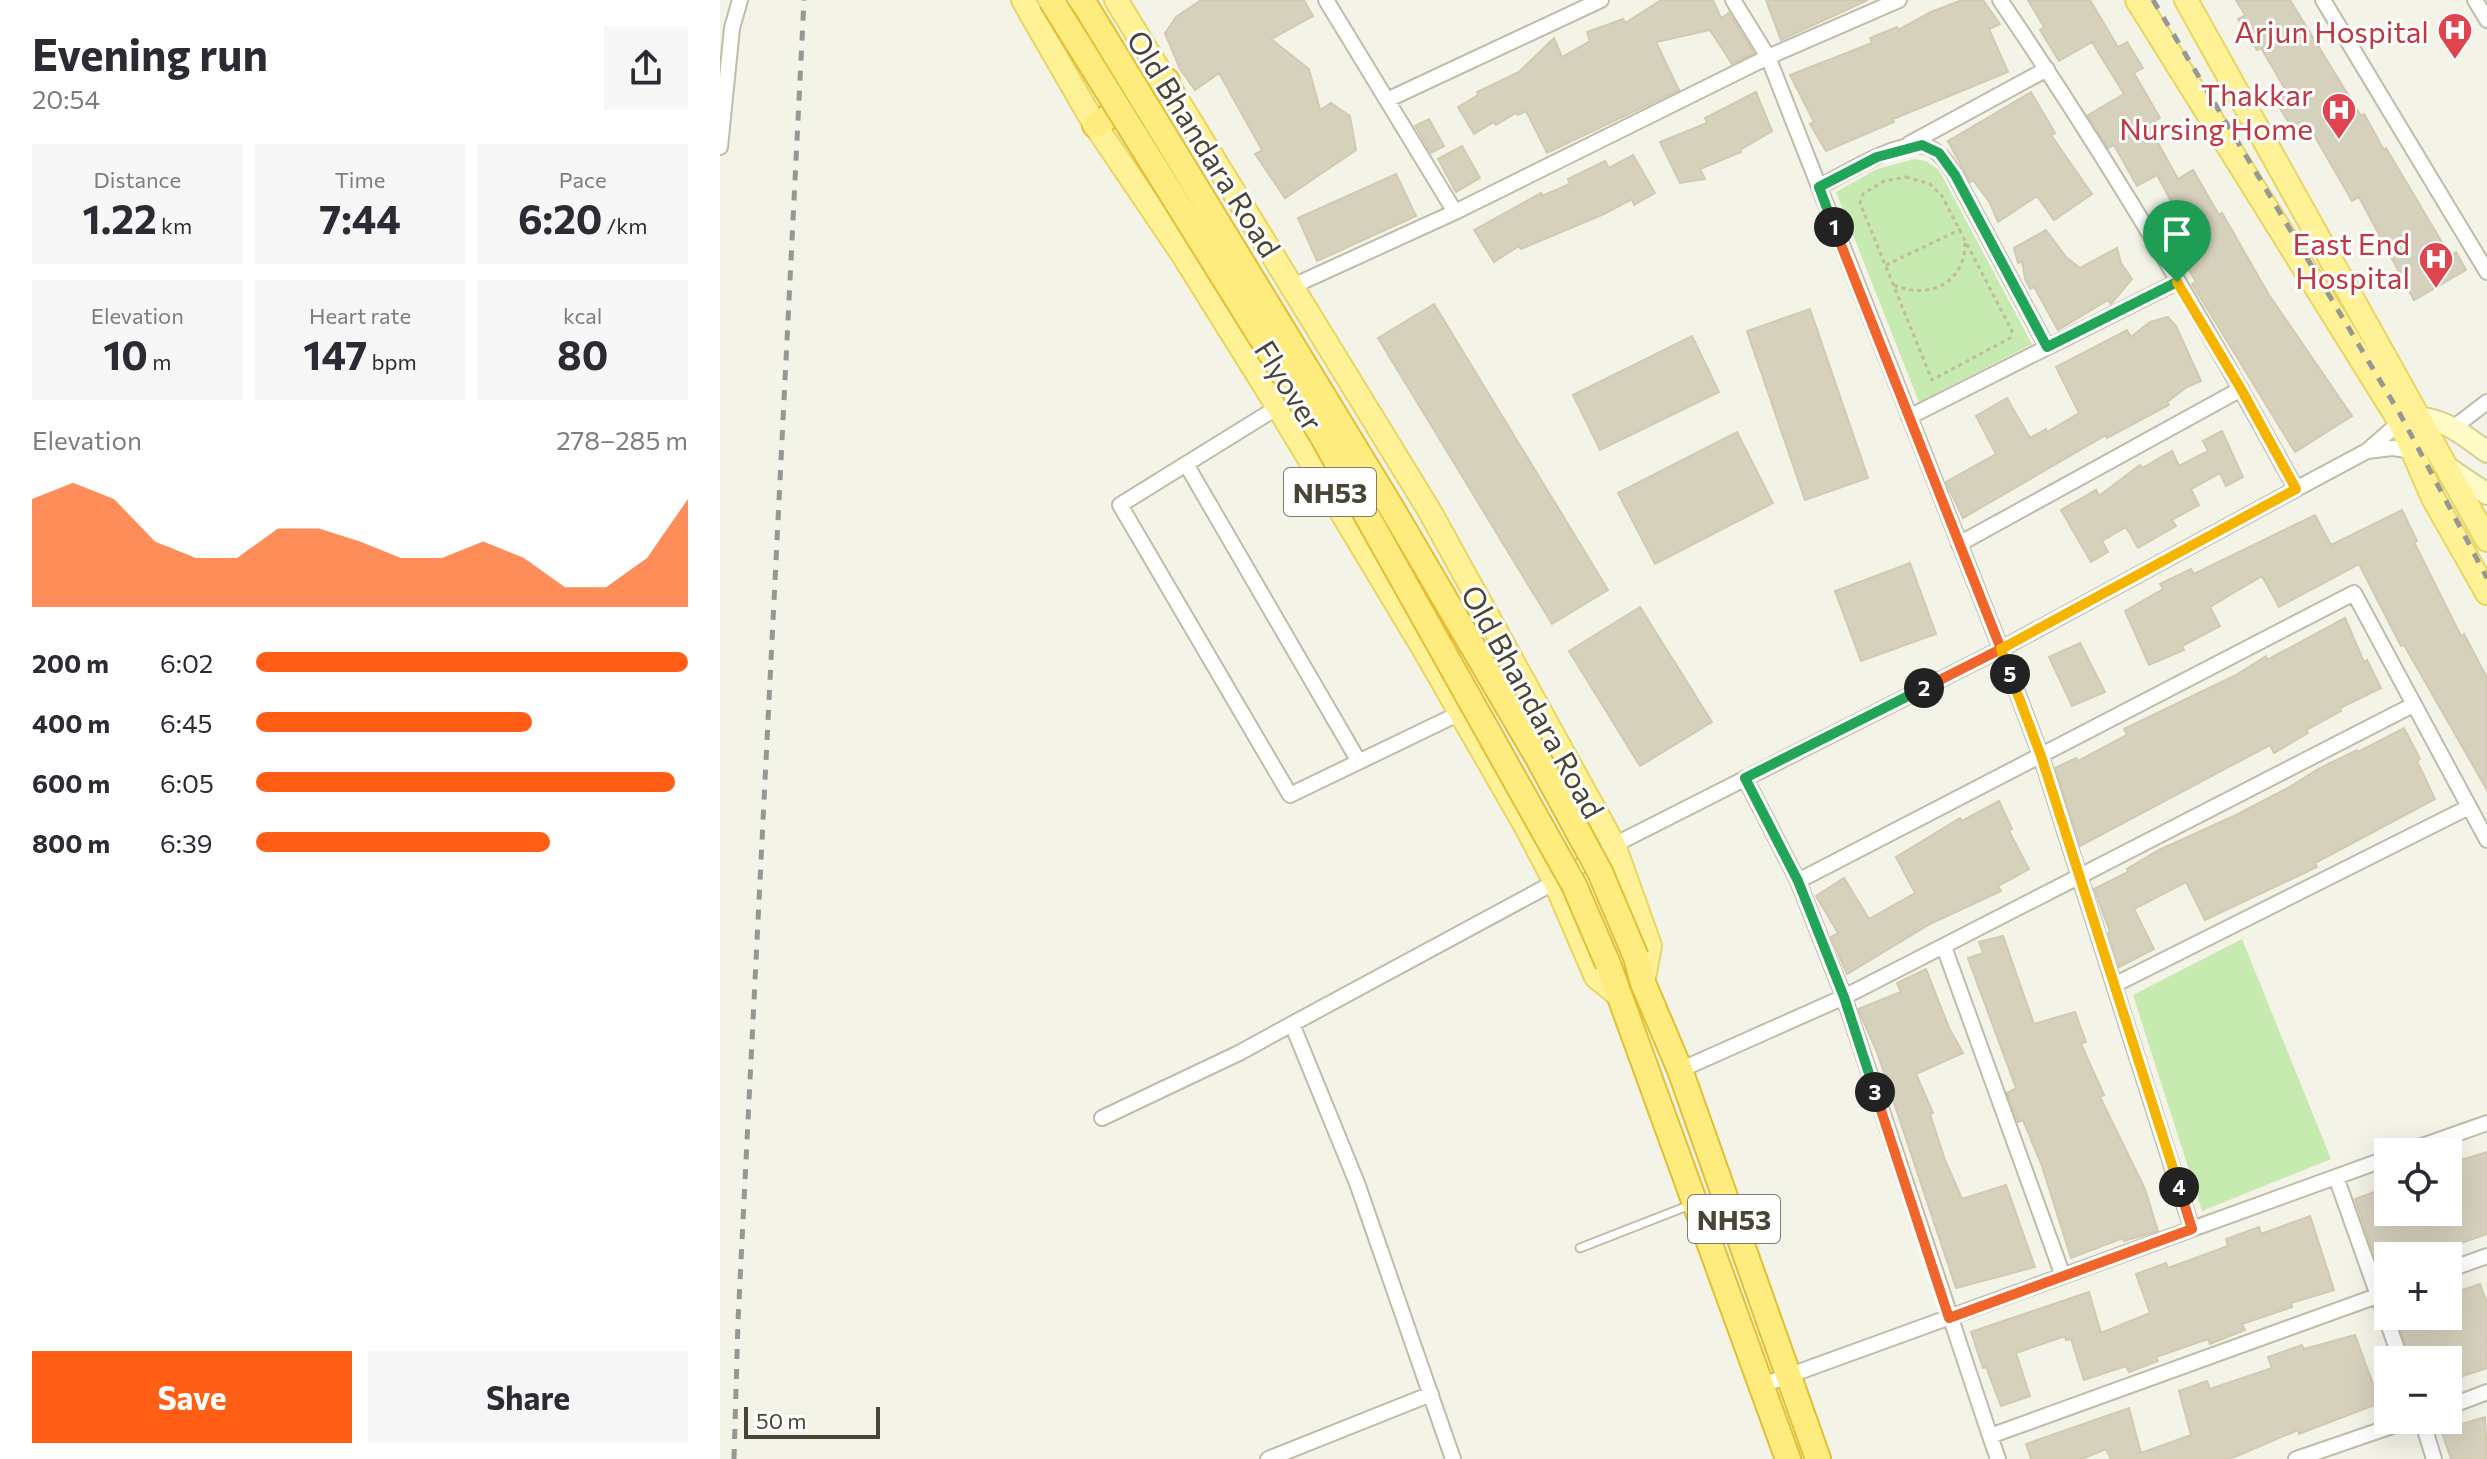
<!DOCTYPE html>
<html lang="en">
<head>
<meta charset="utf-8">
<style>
	:root { --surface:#fff; --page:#f7f7f7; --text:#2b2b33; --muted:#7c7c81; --accent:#ff5e14 }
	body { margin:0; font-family:Commissioner,sans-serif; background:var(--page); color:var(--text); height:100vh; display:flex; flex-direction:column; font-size:30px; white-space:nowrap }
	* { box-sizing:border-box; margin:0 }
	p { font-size:26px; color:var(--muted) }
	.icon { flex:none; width:44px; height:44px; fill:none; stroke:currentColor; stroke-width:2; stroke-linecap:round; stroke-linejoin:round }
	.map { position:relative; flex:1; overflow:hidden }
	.panel { display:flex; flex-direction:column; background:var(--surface); width:720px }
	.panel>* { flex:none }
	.tools { position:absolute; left:1654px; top:1138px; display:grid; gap:16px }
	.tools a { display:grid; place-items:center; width:88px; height:88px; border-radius:0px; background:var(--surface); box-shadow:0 8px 32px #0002; font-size:40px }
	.scale { position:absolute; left:24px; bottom:20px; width:136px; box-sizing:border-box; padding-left:8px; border:4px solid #484436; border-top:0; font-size:22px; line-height:28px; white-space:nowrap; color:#484436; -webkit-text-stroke:6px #fff; paint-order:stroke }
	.pin { position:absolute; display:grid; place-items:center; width:68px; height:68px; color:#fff; margin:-82px -34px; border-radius:50% 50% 50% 0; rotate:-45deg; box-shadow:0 0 8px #0007 }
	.pin .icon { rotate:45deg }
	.km { position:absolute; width:40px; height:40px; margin:-20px; border-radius:50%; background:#222; color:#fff; font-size:22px; line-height:40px; text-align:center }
	.round { display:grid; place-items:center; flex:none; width:84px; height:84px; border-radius:0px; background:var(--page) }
	.headline { display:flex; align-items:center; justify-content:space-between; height:136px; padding:0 32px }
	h1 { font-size:44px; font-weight:700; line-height:60px }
	.figures { display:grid; grid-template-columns:repeat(3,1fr); gap:12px; height:136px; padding:8px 32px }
	.figures div { display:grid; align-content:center; border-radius:0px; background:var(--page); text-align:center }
	.figures b { font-size:40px; font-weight:700 }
	.figures small { font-size:22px; font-weight:400 }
	.figures p { font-size:22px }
	.chart { height:224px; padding:16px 32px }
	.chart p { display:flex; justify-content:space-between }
	.chart svg { width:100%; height:144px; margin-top:8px; fill:var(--accent); opacity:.7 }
	.cta { display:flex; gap:16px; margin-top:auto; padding:16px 32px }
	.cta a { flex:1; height:92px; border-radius:0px; background:var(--accent); color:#fff; font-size:32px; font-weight:700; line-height:92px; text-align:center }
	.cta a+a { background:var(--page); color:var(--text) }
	ul { padding:0 32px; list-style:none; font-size:26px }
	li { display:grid; grid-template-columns:128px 96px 1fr; align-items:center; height:60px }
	li i { height:20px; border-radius:10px; background:var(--accent) }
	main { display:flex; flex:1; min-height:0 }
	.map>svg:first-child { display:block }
	.green { fill:#c6eaaf }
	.building { fill:#d6d1bd; stroke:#d2cab0; stroke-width:2 }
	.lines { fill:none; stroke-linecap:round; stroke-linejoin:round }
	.service-casing { stroke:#c0bcaa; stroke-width:11 }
	.minor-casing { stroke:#c0bcaa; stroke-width:18 }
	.secondary-casing { stroke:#d6cf96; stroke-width:24 }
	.primary-casing { stroke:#e8d662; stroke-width:26 }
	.trunk-casing { stroke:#e3bf33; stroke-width:28 }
	.path { stroke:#c3bb9a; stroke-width:3; stroke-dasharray:4 4; stroke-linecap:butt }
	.service { stroke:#fff; stroke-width:7 }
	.minor { stroke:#fff; stroke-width:14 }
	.secondary { stroke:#fffbc7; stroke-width:20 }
	.primary { stroke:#fff296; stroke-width:22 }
	.trunk { stroke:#ffec7f; stroke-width:24 }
	.rail { stroke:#979797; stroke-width:5; stroke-dasharray:10 10; stroke-linecap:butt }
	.trunk-bridge-casing { stroke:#e3bf33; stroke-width:28; stroke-linecap:butt }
	.trunk-bridge { stroke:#ffec7f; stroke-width:24 }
	.split-1-casing { stroke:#fff; stroke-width:16 }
	.split-2-casing { stroke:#fff; stroke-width:16 }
	.split-3-casing { stroke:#fff; stroke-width:16 }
	.split-4-casing { stroke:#fff; stroke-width:16 }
	.split-5-casing { stroke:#fff; stroke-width:16 }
	.split-6-casing { stroke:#fff; stroke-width:16 }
	.split-1 { stroke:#22a559; stroke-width:10 }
	.split-2 { stroke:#f0652b; stroke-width:10 }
	.split-3 { stroke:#22a559; stroke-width:10 }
	.split-4 { stroke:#f0652b; stroke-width:10 }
	.split-5 { stroke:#f5b400; stroke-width:10 }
	.split-6 { stroke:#f5b400; stroke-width:10 }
	.labels { text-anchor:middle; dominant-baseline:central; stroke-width:6; stroke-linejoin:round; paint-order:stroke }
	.shield { fill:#fff; stroke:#7f7c72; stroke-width:2 }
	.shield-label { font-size:28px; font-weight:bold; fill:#484436 }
	.health-label { font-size:30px; fill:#be3a42; stroke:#fff; text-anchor:end }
	.street-label { font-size:30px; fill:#484436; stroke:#fff }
</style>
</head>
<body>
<main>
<section class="panel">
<div class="headline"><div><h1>Evening run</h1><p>20:54</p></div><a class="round"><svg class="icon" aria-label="share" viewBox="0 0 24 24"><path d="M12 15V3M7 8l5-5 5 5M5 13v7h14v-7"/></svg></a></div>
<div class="figures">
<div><p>Distance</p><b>1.22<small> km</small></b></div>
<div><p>Time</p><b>7:44</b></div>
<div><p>Pace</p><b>6:20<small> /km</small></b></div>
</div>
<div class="figures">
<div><p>Elevation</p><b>10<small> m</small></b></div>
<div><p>Heart rate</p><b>147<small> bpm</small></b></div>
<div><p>kcal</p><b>80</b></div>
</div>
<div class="chart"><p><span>Elevation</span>278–285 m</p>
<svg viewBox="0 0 160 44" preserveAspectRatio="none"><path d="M0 44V11L10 6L20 11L30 24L40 29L50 29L60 20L70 20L80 24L90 29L100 29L110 24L120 29L130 38L140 38L150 29L160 11V44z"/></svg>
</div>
<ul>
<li><b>200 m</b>6:02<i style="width:100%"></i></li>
<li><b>400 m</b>6:45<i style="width:64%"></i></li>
<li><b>600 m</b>6:05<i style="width:97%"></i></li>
<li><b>800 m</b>6:39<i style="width:68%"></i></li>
</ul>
<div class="cta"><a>Save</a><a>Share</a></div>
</section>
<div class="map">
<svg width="1767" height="1459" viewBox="0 0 1767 1459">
	<rect width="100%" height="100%" fill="#f4f3e8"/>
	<!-- green -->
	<path class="green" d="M1194,159L1206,161L1219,170L1312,344L1199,402L1116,192L1157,169Z
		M1522,939L1611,1159L1482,1211L1413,995Z"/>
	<!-- building -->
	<path class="building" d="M481,0H584L593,16L551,39L589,69L600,110L611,103L630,116L636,150L565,198L535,154L542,150L499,73L475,90L460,69L445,33L456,17Z
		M941,0H993L1001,18L1009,13L1034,53L1012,64L990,30L936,42L959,90L827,153L806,111L798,115L796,113L776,125L774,122L754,134L738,107L758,95L757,92L799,72L834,38L842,57L870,41L867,32L903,19L905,23Z
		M1046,0H1148L1061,40Z
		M1242,0H1263L1280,24L1269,29L1288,72L1173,119L1174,122L1106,151L1090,124L1094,122L1070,75L1152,43L1150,38L1177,27L1178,30L1211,12Z
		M1308,0H1370L1398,47L1407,42L1423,68L1414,73L1440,118L1428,125L1458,179L1473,170L1499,215L1502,213L1549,295L1632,416L1575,452L1472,284L1476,282L1453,242L1468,233L1437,175L1417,186L1394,145L1388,148L1368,115L1404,94L1372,42L1339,61L1320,30L1324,27Z
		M1516,0H1570L1641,116L1644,114L1664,150L1666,148L1730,256L1736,252L1746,270L1694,300L1639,197L1632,201L1590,128L1577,136L1556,102L1568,94L1541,48L1537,50L1518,19L1525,15Z
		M1036,92L1052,131L1020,150L1021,152L980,169L985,179L960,183L940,142L987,123L985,118Z
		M1311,92L1335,133L1331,135L1372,194L1334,220L1317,196L1278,222L1270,203L1253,180L1250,182L1228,141Z
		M709,119L724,146L711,153L695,126Z
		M742,146L760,178L736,192L718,159Z
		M913,155L935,193L914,205L912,199L884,214L801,249L799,246L774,262L754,230L821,193L822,196L850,184L848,179L885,161L889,168Z
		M676,174L696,216L597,261L578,218Z
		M1326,230L1346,257L1360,268L1397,248L1401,263L1412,279L1391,304L1388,300L1338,330L1314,287L1310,289L1305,279L1302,261L1298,263L1294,248Z
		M714,304L888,590L832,624L658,338Z
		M1090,309L1148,478L1085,500L1027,331Z
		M1448,317L1456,326L1481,381L1467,387L1447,402L1449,405L1387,438L1386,435L1243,518L1226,482L1276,454L1256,416L1287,398L1310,438L1326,429L1327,432L1359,413L1336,367L1407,330L1411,337L1430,322Z
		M972,336L999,392L880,450L853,395Z
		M1502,431L1523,477L1506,486L1500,473L1471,489L1479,505L1452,520L1456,526L1418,548L1406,527L1382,541L1388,552L1371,562L1341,510L1376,490L1379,496L1420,465L1422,468L1452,451L1459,466L1488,451L1483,441Z
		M1017,432L1053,503L935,564L898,493Z
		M1682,510L1697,541L1694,542L1741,636L1744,634L1767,678V790L1684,645L1681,646L1639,564L1559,607L1542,576L1490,607L1500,626L1462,646L1464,650L1429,665L1405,611L1443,589L1440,584L1471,569L1474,574L1595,515L1611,545Z
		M1190,563L1216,634L1141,661L1115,591Z
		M920,607L992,722L920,766L849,651Z
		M1625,618L1644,662L1647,660L1661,688L1620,708L1621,711L1586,730L1588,733L1554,753L1550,745L1360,846L1335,768L1356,758L1358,761L1407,735L1404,729L1516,675L1546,656L1547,660Z
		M1360,643L1385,692L1352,706L1329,657Z
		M1684,728L1700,759L1697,761L1715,799L1595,863L1597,867L1485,920L1466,882L1414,909L1434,949L1399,967L1388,933L1390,932L1374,889L1408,872L1407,869L1439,850L1516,815L1568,788L1598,769L1637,750L1638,752Z
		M1279,801L1292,829L1289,831L1309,869L1278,886L1281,891L1210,924L1127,974L1111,937L1118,933L1096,896L1124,878L1149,919L1195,893L1176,857L1240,818L1242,821Z
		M1283,936L1314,1024L1355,1012L1366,1042L1361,1044L1384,1095L1380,1097L1425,1189L1438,1231L1404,1241L1403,1238L1351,1258L1322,1166L1303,1120L1298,1122L1287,1093L1296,1088L1248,958L1263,953L1259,942Z
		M1206,969L1229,1028L1243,1053L1196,1074L1213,1113L1210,1114L1225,1160L1242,1199L1286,1185L1315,1267L1236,1288L1157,1052L1138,1009L1181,992L1177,983Z
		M1767,1152V1234L1704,1256H1668V1282L1664,1283L1635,1199L1668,1187V1212H1735L1728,1191V1164Z
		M1590,1216L1614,1290L1571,1303L1572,1307L1522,1324L1525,1330L1490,1344L1488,1339L1436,1357L1438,1361L1409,1372L1406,1366L1364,1380L1351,1339L1346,1340L1345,1336L1296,1353L1310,1396L1281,1406L1266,1367L1263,1368L1251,1332L1369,1292L1381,1333L1430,1313L1416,1274L1446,1263L1448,1268L1508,1246L1506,1239L1539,1227L1541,1234Z
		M1760,1284L1767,1303V1368L1728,1381V1360H1691L1676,1316H1728V1295Z
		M1635,1335L1660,1403L1579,1434L1578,1430L1510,1459H1391L1386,1449L1362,1459H1311L1306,1444L1409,1408L1421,1453L1471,1435L1459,1391L1487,1381L1490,1389L1552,1368L1548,1357L1582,1345L1584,1349Z
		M1765,1417L1767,1459H1731L1721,1430Z"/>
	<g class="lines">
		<!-- service casing -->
		<g class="service-casing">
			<path id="service" d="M860,1248L970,1205"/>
		</g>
		<!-- minor casing -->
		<g class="minor-casing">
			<path id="minor" d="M1603,0L1767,272
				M1755,0L1767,20
				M667,100L881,0
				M1189,144L1327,69
				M0,147L12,28L20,0
				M1099,187C1123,175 1177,140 1204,146C1219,149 1227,163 1235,175L1327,347
				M735,212L1048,57L1013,0
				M573,286L735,212L606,0
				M558,407L400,505L570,795L740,713
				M1189,417L1457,282
				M1733,428L1767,402
				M1647,451L1672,448L1695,451
				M466,464L638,760
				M1576,489L1647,451L1680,422
				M1239,544L1521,389
				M1693,705L1124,997L1078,881L1634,593L1767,840
				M1025,778L1078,881
				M1224,947L1343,1276
				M1394,985L1749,807
				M960,1070L1124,997L1270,1436L1668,1292
				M382,1118L519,1053L572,1024
				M1685,1152L1767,1123
				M1616,1177L1681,1360
				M1472,1229L1668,1158
				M1728,1270L1767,1256
				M1043,1385L1472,1229L1321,756L1281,649L1576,489C1485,322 1387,157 1280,0
				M1728,1407L1767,1392
				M1702,1420L1714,1459
				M1270,1436L1278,1459
				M548,1459L711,1394
				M733,1459L637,1183L572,1024L835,882L894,845L1281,649L1048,57L1179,0
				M1576,1459L1690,1420"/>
		</g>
		<!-- secondary casing -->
		<g class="secondary-casing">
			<path id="secondary" d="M1687,419C1718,413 1744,435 1767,452
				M1724,465L1767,494"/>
		</g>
		<!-- primary casing -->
		<g class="primary-casing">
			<path id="primary" d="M303,0L375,125L463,255L558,407L702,646L805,825L835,882L876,977L897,994
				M396,0L709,510L894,845L930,946L923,983
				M1417,0L1680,422L1713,498L1767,593
				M1466,0L1767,540"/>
		</g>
		<!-- trunk casing -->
		<g class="trunk-casing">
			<path id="trunk" d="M375,125L447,81
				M916,957L923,983L960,1070L1098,1459
				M888,964L1068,1459"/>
		</g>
		<!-- path -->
		<path class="path" d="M1186,177L1210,184L1222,196L1292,331L1290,338L1212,380L1140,203L1143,194L1164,181Z
			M1166,265L1241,229
			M1174,285C1211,301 1247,281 1245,240"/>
		<!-- service -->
		<use href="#service" class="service"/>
		<!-- minor -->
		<use href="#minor" class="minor"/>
		<!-- secondary -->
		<use href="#secondary" class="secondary"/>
		<!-- primary -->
		<use href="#primary" class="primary"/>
		<!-- trunk -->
		<use href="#trunk" class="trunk"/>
		<!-- rail -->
		<path class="rail" d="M1433,0L1680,414L1767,578
			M14,1459L18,1321L84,0"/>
		<!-- trunk-bridge casing -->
		<g class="trunk-bridge-casing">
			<path id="trunk-bridge" d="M331,0L601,434L854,885L888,964
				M362,0L671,507L818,758L880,872L916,957"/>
		</g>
		<!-- trunk-bridge -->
		<use href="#trunk-bridge" class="trunk-bridge"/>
	</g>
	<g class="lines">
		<!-- split-1 casing -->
		<g class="split-1-casing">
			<path id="split-1" d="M1114,227L1099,187L1157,157L1202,145L1219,153L1235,175L1327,347L1457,282"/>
		</g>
		<!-- split-2 casing -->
		<g class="split-2-casing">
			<path id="split-2" d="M1114,227L1281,649L1204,688"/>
		</g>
		<!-- split-3 casing -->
		<g class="split-3-casing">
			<path id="split-3" d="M1155,1092L1124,997L1078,881L1025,778L1204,688"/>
		</g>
		<!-- split-4 casing -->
		<g class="split-4-casing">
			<path id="split-4" d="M1155,1092L1229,1318L1472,1229L1459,1187"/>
		</g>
		<!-- split-5 casing -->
		<g class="split-5-casing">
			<path id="split-5" d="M1290,674L1321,756L1459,1187"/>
		</g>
		<!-- split-6 casing -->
		<g class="split-6-casing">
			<path id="split-6" d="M1290,674L1281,649L1576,489L1521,389L1457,282"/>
		</g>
		<!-- split-1 -->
		<use href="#split-1" class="split-1"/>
		<!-- split-2 -->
		<use href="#split-2" class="split-2"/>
		<!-- split-3 -->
		<use href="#split-3" class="split-3"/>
		<!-- split-4 -->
		<use href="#split-4" class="split-4"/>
		<!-- split-5 -->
		<use href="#split-5" class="split-5"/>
		<!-- split-6 -->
		<use href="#split-6" class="split-6"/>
	</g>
	<!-- icons -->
	<defs>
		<g id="hospital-pin" transform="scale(1.8)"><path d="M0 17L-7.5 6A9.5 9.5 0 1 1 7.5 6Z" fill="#e0444e" stroke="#fff"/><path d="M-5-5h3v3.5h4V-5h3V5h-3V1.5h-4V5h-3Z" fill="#fff"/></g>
	</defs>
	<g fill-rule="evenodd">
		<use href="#hospital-pin" x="1735" y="30"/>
		<use href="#hospital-pin" x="1619" y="110"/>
		<use href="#hospital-pin" x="1716" y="259"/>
	</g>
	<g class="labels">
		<!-- shield labels -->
		<g class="shield">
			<rect x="564" y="468" width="92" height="48" rx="6"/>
			<rect x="968" y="1195" width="92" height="48" rx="6"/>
		</g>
		<g class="shield-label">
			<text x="610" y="492">NH53</text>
			<text x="1014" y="1219">NH53</text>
		</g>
		<!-- health labels -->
		<g class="health-label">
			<text x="1709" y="30">Arjun Hospital</text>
			<text x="1593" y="93">Thakkar<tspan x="1593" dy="34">Nursing Home</tspan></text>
			<text x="1690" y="242">East End<tspan x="1690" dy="34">Hospital</tspan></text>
		</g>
		<!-- street labels -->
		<g class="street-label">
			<text transform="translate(485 143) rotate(58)">Old Bhandara Road</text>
			<text transform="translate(570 385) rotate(58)">Flyover</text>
			<text transform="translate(814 701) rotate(61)">Old Bhandara Road</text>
		</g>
	</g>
</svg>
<div class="tools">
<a><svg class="icon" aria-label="locate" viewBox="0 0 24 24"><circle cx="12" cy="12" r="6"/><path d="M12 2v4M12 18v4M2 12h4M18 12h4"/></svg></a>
<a>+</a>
<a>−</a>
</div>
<div class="scale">50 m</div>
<div class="pin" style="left:1457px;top:282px;background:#1e9e55"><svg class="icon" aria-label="arrive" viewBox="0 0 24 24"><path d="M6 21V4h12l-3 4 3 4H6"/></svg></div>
<b class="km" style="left:1114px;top:227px">1</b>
<b class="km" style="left:1204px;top:688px">2</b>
<b class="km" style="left:1155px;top:1092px">3</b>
<b class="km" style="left:1459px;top:1187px">4</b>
<b class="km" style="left:1290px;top:674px">5</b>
</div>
</main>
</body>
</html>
